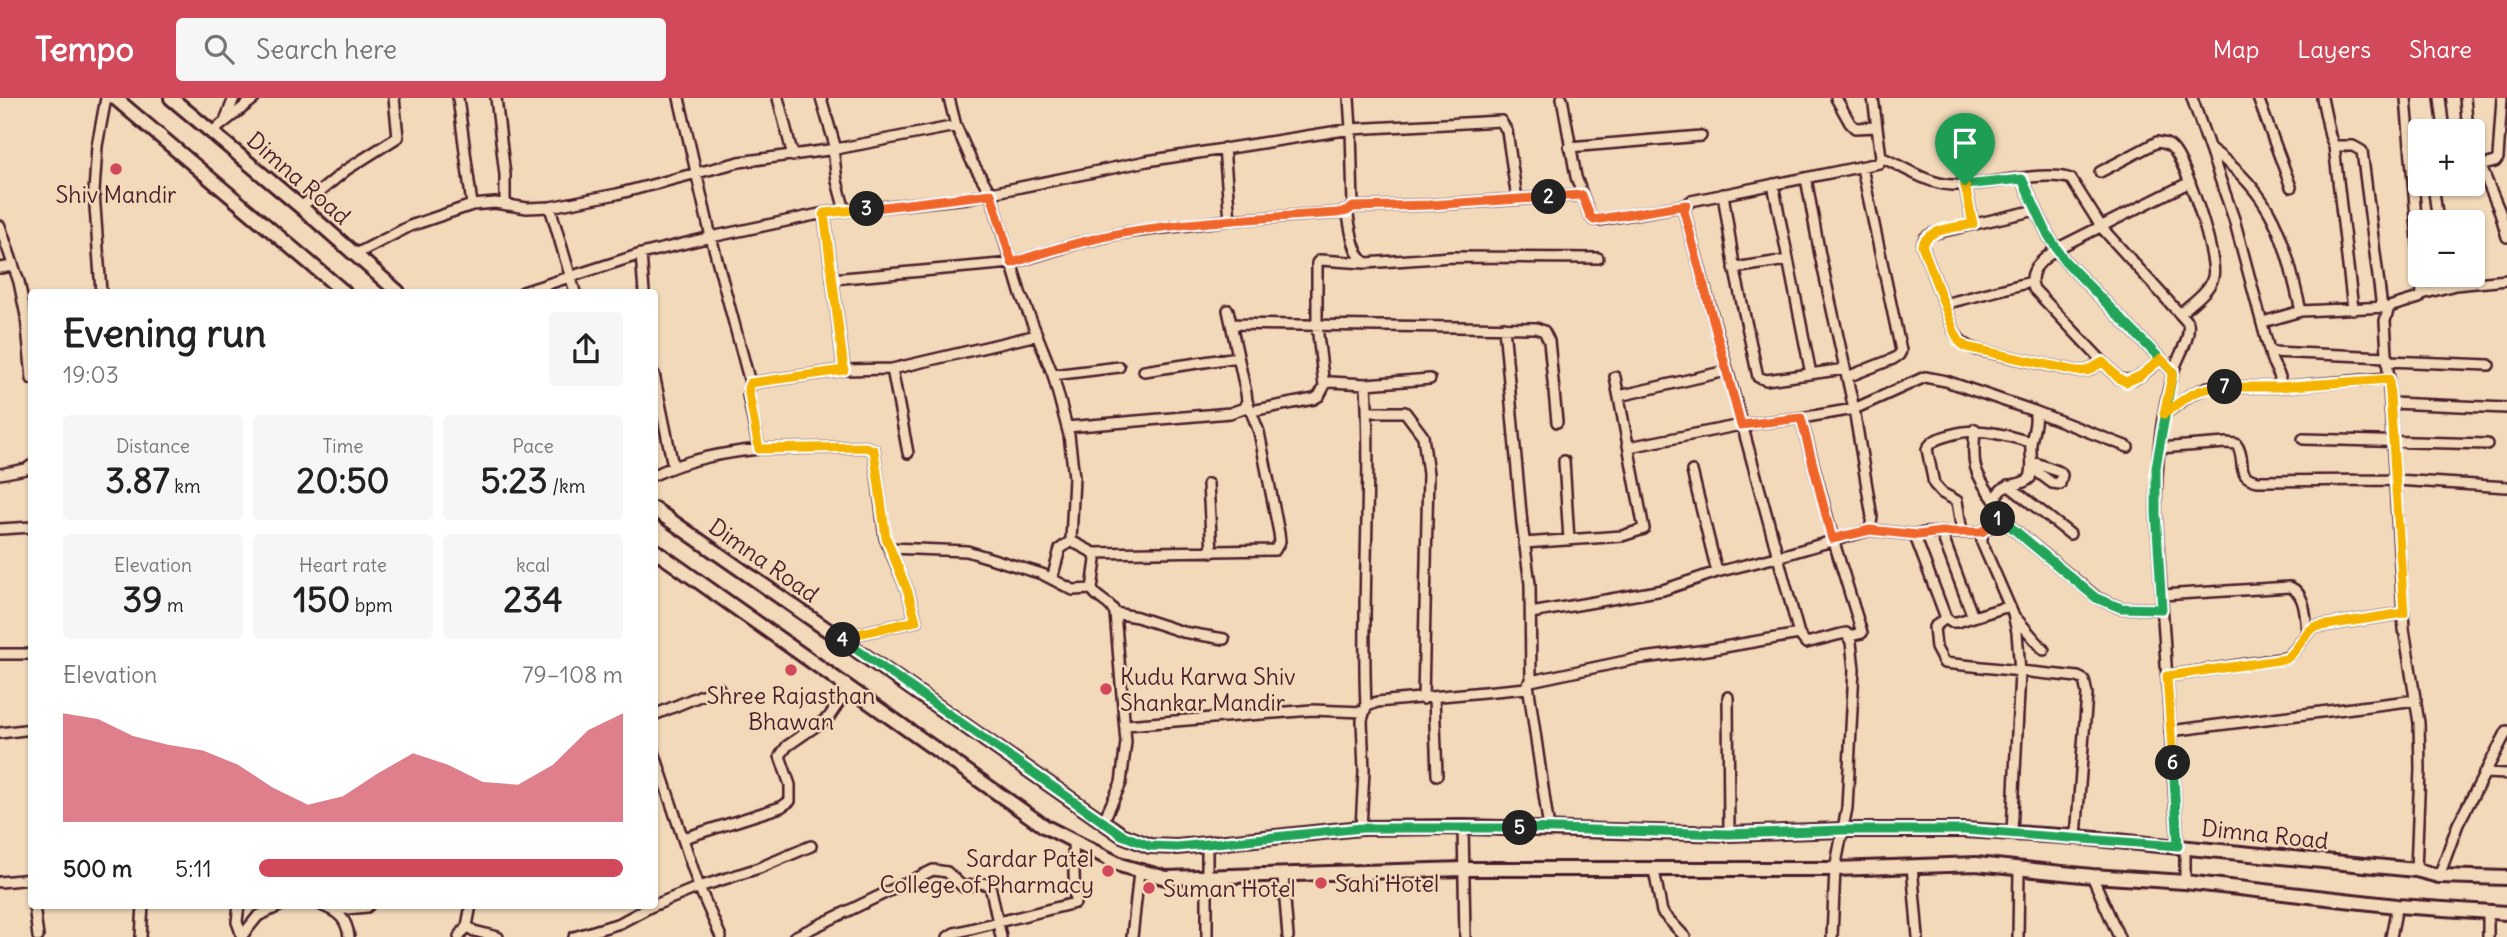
<!DOCTYPE html>
<html lang="en">
<head>
<meta charset="utf-8">
<style>
	:root { --surface:#fff; --page:#f6f6f6; --text:#222; --muted:#767676; --accent:#d1495b }
	body { margin:0; font-family:Delius,sans-serif; background:var(--page); color:var(--text); height:100vh; display:flex; flex-direction:column; font-size:26px; white-space:nowrap }
	* { box-sizing:border-box; margin:0 }
	p { font-size:23px; color:var(--muted) }
	.icon { flex:none; width:38px; height:38px; fill:none; stroke:currentColor; stroke-width:2; stroke-linecap:round; stroke-linejoin:round }
	.map { position:relative; flex:1; overflow:hidden }
	.drawer { position:absolute; left:28px; top:191px; width:630px; height:620px; display:flex; flex-direction:column; background:var(--surface); border-radius:7px; box-shadow:0 2px 5px #0004 }
	.drawer>* { flex:none }
	.fabs { position:absolute; left:2408px; top:21px; display:grid; gap:14px }
	.fabs a { display:grid; place-items:center; width:77px; height:77px; border-radius:7px; background:var(--surface); box-shadow:0 2px 5px #0004; font-size:35px }
	.pin { position:absolute; display:grid; place-items:center; width:60px; height:60px; color:#fff; margin:-72px -30px; border-radius:50% 50% 50% 0; rotate:-45deg; box-shadow:0 0 7px #0007 }
	.pin .icon { rotate:45deg }
	.km { position:absolute; width:35px; height:35px; margin:-18px; border-radius:50%; background:#222; color:#fff; font-size:19px; line-height:35px; text-align:center }
	.round { display:grid; place-items:center; flex:none; width:74px; height:74px; border-radius:7px; background:var(--page) }
	.overview { display:flex; align-items:center; justify-content:space-between; height:119px; padding:0 35px }
	h1 { font-size:38px; font-weight:700; line-height:52px }
	.metrics { display:grid; grid-template-columns:repeat(3,1fr); gap:10px; height:119px; padding:7px 35px }
	.metrics div { display:grid; align-content:center; border-radius:7px; background:var(--page); text-align:center }
	.metrics b { font-size:35px; font-weight:700 }
	.metrics small { font-size:19px; font-weight:400 }
	.metrics p { font-size:19px }
	.chart { height:196px; padding:14px 35px }
	.chart p { display:flex; justify-content:space-between }
	.chart svg { width:100%; height:126px; margin-top:7px; fill:var(--accent); opacity:.7 }
	ul { padding:0 35px; list-style:none; font-size:23px }
	li { display:grid; grid-template-columns:112px 84px 1fr; align-items:center; height:52px }
	li i { height:18px; border-radius:9px; background:var(--accent) }
	header { display:flex; align-items:center; gap:42px; box-sizing:border-box; height:98px; padding:0 35px; background:var(--accent); color:#fff }
	header strong { font-size:33px }
	nav { display:flex; gap:38px; margin-inline-start:auto; font-size:24px }
	.search { width:490px; height:63px; background:var(--page); display:flex; align-items:center; gap:18px; box-sizing:border-box; padding:0 24px; border-radius:7px; color:var(--muted); font-size:26px }
	.map>svg:first-child { display:block }
	.lines { fill:none; stroke-linecap:round; stroke-linejoin:round }
	.street-casing { stroke:#4a1f2b; stroke-width:14 }
	.secondary-casing { stroke:#4a1f2b; stroke-width:18 }
	.street { stroke:#f2d9b9; stroke-width:9 }
	.secondary { stroke:#f2d9b9; stroke-width:12 }
	.split-1-casing { stroke:#fff; stroke-width:14 }
	.split-2-casing { stroke:#fff; stroke-width:14 }
	.split-3-casing { stroke:#fff; stroke-width:14 }
	.split-4-casing { stroke:#fff; stroke-width:14 }
	.split-5-casing { stroke:#fff; stroke-width:14 }
	.split-6-casing { stroke:#fff; stroke-width:14 }
	.split-7-casing { stroke:#fff; stroke-width:14 }
	.split-8-casing { stroke:#fff; stroke-width:14 }
	.split-1 { stroke:#22a559; stroke-width:9 }
	.split-2 { stroke:#f0652b; stroke-width:9 }
	.split-3 { stroke:#f0652b; stroke-width:9 }
	.split-4 { stroke:#f5b400; stroke-width:9 }
	.split-5 { stroke:#22a559; stroke-width:9 }
	.split-6 { stroke:#22a559; stroke-width:9 }
	.split-7 { stroke:#f5b400; stroke-width:9 }
	.split-8 { stroke:#f5b400; stroke-width:9 }
	.poi-dot { fill:#d1495b; stroke:#f2d9b9; stroke-width:2.5 }
	.labels { text-anchor:middle; dominant-baseline:central; stroke-width:5; stroke-linejoin:round; paint-order:stroke }
	.street-label { font-size:23px; fill:#4a1f2b; stroke:#f2d9b9 }
	.poi-label { font-size:23px; fill:#4a1f2b; stroke:#f2d9b9; text-anchor:start }
</style>
</head>
<body>
<header>
<strong>Tempo</strong>
<div class="search"><svg class="icon" aria-label="search" viewBox="0 0 24 24"><circle cx="10" cy="10" r="6"/><path d="M15 15l6 6"/></svg>Search here</div>
<nav><a>Map</a><a>Layers</a><a>Share</a></nav>
</header>
<div class="map">
<svg width="2507" height="839" viewBox="0 0 2507 839">
	<rect width="100%" height="100%" fill="#f2d9b9"/>
	<filter id="ink" filterUnits="userSpaceOnUse"><feTurbulence type="fractalNoise" baseFrequency=".0143" numOctaves="2"/><feDisplacementMap in="SourceGraphic" scale="14" xChannelSelector="R" yChannelSelector="G"/><feConvolveMatrix kernelMatrix="1 2 1 2 8 2 1 2 1" color-interpolation-filters="sRGB"/></filter>
	<g filter="url(#ink)">
		<g class="lines">
			<!-- street casing -->
			<g class="street-casing">
				<path id="street" d="M496,0L505,77V106
					M778,0L793,58
					M821,0L836,51
					M1562,0L1576,79L1590,118L1594,122H1599L1686,107
					M1836,0L1850,25L1855,30L1877,29
					M2192,0L2234,121L2272,263L2280,279L2279,289L2389,280
					M2258,0L2291,89
					M2322,0L2330,38L2334,48H2353L2362,53L2382,210
					M2406,0L2420,168
					M2440,0L2444,33
					M2465,0L2468,33
					M226,20L234,0
					M956,28L971,62L991,96L1020,194L1053,277L1069,337L1074,379L1071,443L1094,455L1096,462L1092,491C1097,502 1111,504 1115,515L1126,644L1121,685L1103,724
					M212,34L255,0
					M2334,48L2353,211
					M1569,49L1701,38
					M2473,50L2500,114L2507,139
					M833,51L837,83L845,113
					M2212,52C2275,98 2284,141 2301,213
					M1881,59C1903,69 1928,86 1952,87C1985,89 2043,71 2071,81L2102,130L2188,225C2191,242 2177,259 2173,275C2160,321 2156,367 2156,414L2178,748
					M2480,68L2495,64L2498,60L2502,0
					M2100,74L2157,44C2163,45 2167,45 2172,50C2186,63 2218,160 2213,179C2210,193 2191,205 2181,215
					M2022,81L2048,137L2064,162L2173,274
					M1773,86L1811,276
					M2433,86L2438,124
					M1965,87L1973,126
					M1723,96L1735,173L1758,279L1766,282L1845,271
					M472,107L495,105L527,110L550,109L617,96L739,64L836,51L956,28L949,0
					M301,109L346,72L398,39L394,0
					M550,109L575,194
					M1353,109L1429,107L1582,97
					M2036,112L1931,136L1925,140L1922,147L1954,233C1960,244 1966,248 1978,252L2076,273H2087L2103,264
					M1347,113C1351,129 1352,156 1366,165L1451,159L1598,160
					M824,115L844,272
					M1230,122L1337,115L1347,113L1353,109L1351,31L1501,23L1507,33L1517,101
					M0,128L19,184L26,218L32,281
					M641,156L644,194
					M354,157L410,128L472,107L458,0
					M0,170L13,168
					M1734,170L1788,162
					M2444,177L2446,189
					M832,181L1012,165L1078,145L1122,135L1230,122L1224,50
					M101,194L94,94L97,48L106,0
					M523,194L641,156L711,139L679,0
					M2422,196L2455,187L2507,182
					M1944,206L2031,184
					M2263,224L2301,213L2387,209
					M1231,226L1536,230L1544,233L1549,243L1557,324
					M1504,229L1522,426L1530,486L1531,583
					M2270,254L2387,259
					M2161,261C2148,271 2135,288 2118,280L2034,191C2026,172 2043,162 2056,151L2190,84
					M2388,263L2489,267
					M892,271L1037,237
					M1144,273L1238,259
					M654,276L673,368
					M1053,277L1119,269
					M1847,279L1893,261L1899,257L1901,253L1862,70
					M1324,288L1317,228V165L1320,162L1365,165
					M1619,298L1726,273
					M2391,305L2507,310
					M1251,313L1314,301L1319,298L1326,285L1330,284L1366,286L1430,281
					M2034,313L2128,349
					M1368,314H1405L1423,338L1428,376L1423,601
					M2164,316L2190,297L2208,289H2279
					M1801,320L1833,441L1862,535L1849,538
					M1067,329L1230,315L1244,310L1247,303L1246,295L1228,212
					M1975,331C1972,368 1973,373 1995,403
					M2303,341L2487,346
					M1629,349L1741,327L1801,320L1854,311L1925,279L1946,283L2034,313C2038,324 2032,335 2031,346C2030,358 2034,368 2030,380C2021,389 2008,384 2000,393C1989,404 2005,414 1996,424C1993,428 1986,430 1982,434V445L2013,516L2017,534L2020,574L2012,734
					M2159,350L2226,345L2236,346C2248,361 2233,379 2258,383L2396,382L2507,389
					M759,351L865,349L874,352L885,440L908,494L916,523L839,540
					M908,355L892,271L844,272L750,285L711,139L824,115L967,100L1147,63L1351,31L1349,0
					M1564,363L1569,442
					M2032,370L2052,385L2060,386L2062,377L2060,374L2033,364
					M1692,373L1717,474
					M0,376L26,371L32,367
					M654,377C688,361 723,355 759,351L748,297L750,285
					M1208,386L1212,454
					M2008,387L2070,436
					M1999,419L2097,500L2121,510L2162,511
					M0,431L32,429
					M1870,432L1918,437
					M1941,434L1973,519
					M1962,434L1957,403L1942,395L1934,386L1927,351C1933,341 1940,340 1950,337C1978,328 2003,337 2031,344
					M1982,434L1923,435L1918,437L1916,441L1946,520L1951,524H1957L2009,508
					M1524,445L1622,438L1644,431L1615,279
					M889,450L967,453L1042,476L1073,492L1092,491
					M1094,455L1275,452L1280,443L1279,435L1259,334L1247,303
					M1052,481L1060,451L1071,443
					M2162,497L2290,489C2306,496 2305,518 2307,533
					M1115,515L1137,519L1183,534L1224,541
					M1531,515L1663,492L1717,474L1777,459L1870,432L1872,419L1854,311L1820,157L1806,80
					M1946,520L1934,529L1936,550L1944,565L2078,579L2084,582L2087,596L2076,739
					M2016,520L2044,552
					M0,556H32
					M2167,578L2286,560C2299,552 2302,537 2314,529L2404,515
					M1728,599L1729,736
					M1434,600L1437,677
					M1366,609C1361,501 1372,393 1366,286
					M654,617L719,590
					M1126,627L1312,612L1363,614
					M2170,633L2416,602
					M0,635L32,631
					M654,654L699,789L721,839
					M2484,675L2507,676
					M1463,729L1465,839
					M1361,730L1364,673L1362,622L1366,609L1377,604L1527,590
					M1549,731L1528,586L1531,583L1635,561L1707,552L1799,536
					M684,740L781,709L790,703V687L780,658L787,648L829,619L849,589
					M1912,768L1918,839
					M1654,772L1662,814L1685,839
					M2416,772L2420,671L2419,625L2404,531L2385,223L2389,209L2419,200L2422,196L2421,177
					M1283,777L1288,839
					M2092,778L2119,839
					M2439,778L2458,726L2507,633
					M0,784L32,781
					M2185,784V749
					M34,807L38,839
					M239,807L237,824L242,838
					M321,807C338,814 347,820 349,839
					M471,807L467,828L474,833L498,839
					M336,812L367,809L369,807
					M141,839L143,807
					M241,839L258,818L282,807
					M459,839L467,828
					M574,839L620,825L650,809L699,789L759,770L811,748
					M794,839L933,772L947,774L963,789L981,785L990,787L1001,839
					M948,839L954,835L1075,805L1073,743
					M1132,839L1139,774
					M1207,839V746
					M1832,839L1835,771L1847,710L1854,571L1851,544L1846,535L1841,536L1806,545L1799,536L1684,113L1686,107L1691,103L1879,65L1881,59L1873,0
					M2018,839L2019,772
					M2391,839L2397,808
					M2488,839V813"/>
			</g>
			<!-- secondary casing -->
			<g class="secondary-casing">
				<path id="secondary" d="M115,0L344,194
					M171,0L301,109L398,194
					M654,411L1122,737L1150,748L1177,749L1361,730L1463,729L1729,736L1843,732H1965L2076,739L2416,772L2439,778L2507,780
					M654,452L1044,728L1123,768L1166,780L1464,771H1835L1976,766L2092,778L2185,784L2397,808L2507,815"/>
			</g>
			<!-- street -->
			<use href="#street" class="street"/>
			<!-- secondary -->
			<use href="#secondary" class="secondary"/>
		</g>
	</g>
	<g class="lines" filter="url(#ink)">
		<!-- split-1 casing -->
		<g class="split-1-casing">
			<path id="split-1" d="M1965,87L2022,81L2048,137L2064,162L2173,274L2156,369V415L2162,511L2121,510L2096,500L1999,419L1998,421"/>
		</g>
		<!-- split-2 casing -->
		<g class="split-2-casing">
			<path id="split-2" d="M1549,99L1582,97L1590,118L1594,122L1686,107L1684,113L1741,327L1801,320L1832,441L1870,432L1918,437L1941,434H1982L1998,421"/>
		</g>
		<!-- split-3 casing -->
		<g class="split-3-casing">
			<path id="split-3" d="M867,111L991,96L1012,165C1048,153 1084,142 1122,135C1193,123 1265,120 1337,115L1347,113L1353,109L1429,107L1549,99"/>
		</g>
		<!-- split-4 casing -->
		<g class="split-4-casing">
			<path id="split-4" d="M843,542L839,540L916,523L908,494L886,440L874,352L865,349L759,351L748,290L750,285L844,272L824,115L867,111"/>
		</g>
		<!-- split-5 casing -->
		<g class="split-5-casing">
			<path id="split-5" d="M843,542L1122,737L1150,748L1177,749L1362,730H1520"/>
		</g>
		<!-- split-6 casing -->
		<g class="split-6-casing">
			<path id="split-6" d="M1520,730L1729,736L1843,732H1965L2178,748L2173,665"/>
		</g>
		<!-- split-7 casing -->
		<g class="split-7-casing">
			<path id="split-7" d="M2173,665L2167,578L2286,561C2299,552 2302,537 2314,529L2404,515L2389,281L2278,289H2225"/>
		</g>
		<!-- split-8 casing -->
		<g class="split-8-casing">
			<path id="split-8" d="M1965,87L1973,126C1956,130 1929,130 1922,147L1954,233L1959,243L1966,249L2076,273H2087L2103,264L2118,280L2126,284L2140,278L2161,261L2173,274L2164,316C2186,299 2196,289 2225,289"/>
		</g>
		<!-- split-1 -->
		<use href="#split-1" class="split-1"/>
		<!-- split-2 -->
		<use href="#split-2" class="split-2"/>
		<!-- split-3 -->
		<use href="#split-3" class="split-3"/>
		<!-- split-4 -->
		<use href="#split-4" class="split-4"/>
		<!-- split-5 -->
		<use href="#split-5" class="split-5"/>
		<!-- split-6 -->
		<use href="#split-6" class="split-6"/>
		<!-- split-7 -->
		<use href="#split-7" class="split-7"/>
		<!-- split-8 -->
		<use href="#split-8" class="split-8"/>
	</g>
	<!-- markers -->
	<g class="poi-dot">
		<circle cx="116" cy="71" r="7"/>
		<circle cx="791" cy="572" r="7"/>
		<circle cx="1106" cy="591" r="7"/>
		<circle cx="1108" cy="773" r="7"/>
		<circle cx="1321" cy="785" r="7"/>
		<circle cx="1149" cy="790" r="7"/>
	</g>
	<g class="labels">
		<!-- street labels -->
		<g class="street-label">
			<text transform="translate(299 80) rotate(41)">Dimna Road</text>
			<text transform="translate(764 462) rotate(35)">Dimna Road</text>
			<text transform="translate(2265 736) rotate(6)">Dimna Road</text>
		</g>
		<!-- poi labels -->
		<g class="poi-label">
			<text x="116" y="96" text-anchor="middle">Shiv Mandir</text>
			<text x="1120" y="578">Kudu Karwa Shiv<tspan x="1120" dy="26">Shankar Mandir</tspan></text>
			<text x="791" y="597" text-anchor="middle">Shree Rajasthan<tspan x="791" dy="26">Bhawan</tspan></text>
			<text x="1094" y="760" text-anchor="end">Sardar Patel<tspan x="1094" dy="26">College of Pharmacy</tspan></text>
			<text x="1335" y="785">Sahi Hotel</text>
			<text x="1163" y="790">Suman Hotel</text>
		</g>
	</g>
</svg>
<div class="fabs">
<a>+</a>
<a>−</a>
</div>
<div class="pin" style="left:1965px;top:87px;background:#1e9e55"><svg class="icon" aria-label="arrive" viewBox="0 0 24 24"><path d="M6 21V4h12l-3 4 3 4H6"/></svg></div>
<b class="km" style="left:1998px;top:421px">1</b>
<b class="km" style="left:1549px;top:99px">2</b>
<b class="km" style="left:867px;top:111px">3</b>
<b class="km" style="left:843px;top:542px">4</b>
<b class="km" style="left:1520px;top:730px">5</b>
<b class="km" style="left:2173px;top:665px">6</b>
<b class="km" style="left:2225px;top:289px">7</b>
<section class="drawer">
<div class="overview"><div><h1>Evening run</h1><p>19:03</p></div><a class="round"><svg class="icon" aria-label="share" viewBox="0 0 24 24"><path d="M12 15V3M7 8l5-5 5 5M5 13v7h14v-7"/></svg></a></div>
<div class="metrics">
<div><p>Distance</p><b>3.87<small> km</small></b></div>
<div><p>Time</p><b>20:50</b></div>
<div><p>Pace</p><b>5:23<small> /km</small></b></div>
</div>
<div class="metrics">
<div><p>Elevation</p><b>39<small> m</small></b></div>
<div><p>Heart rate</p><b>150<small> bpm</small></b></div>
<div><p>kcal</p><b>234</b></div>
</div>
<div class="chart"><p><span>Elevation</span>79–108 m</p>
<svg viewBox="0 0 160 44" preserveAspectRatio="none"><path d="M0 44V6L10 8L20 14L30 17L40 19L50 24L60 32L70 38L80 35L90 27L100 20L110 24L120 30L130 31L140 24L150 12L160 6V44z"/></svg>
</div>
<ul>
<li><b>500 m</b>5:11<i style="width:100%"></i></li>
</ul>
</section>
</div>
</body>
</html>
